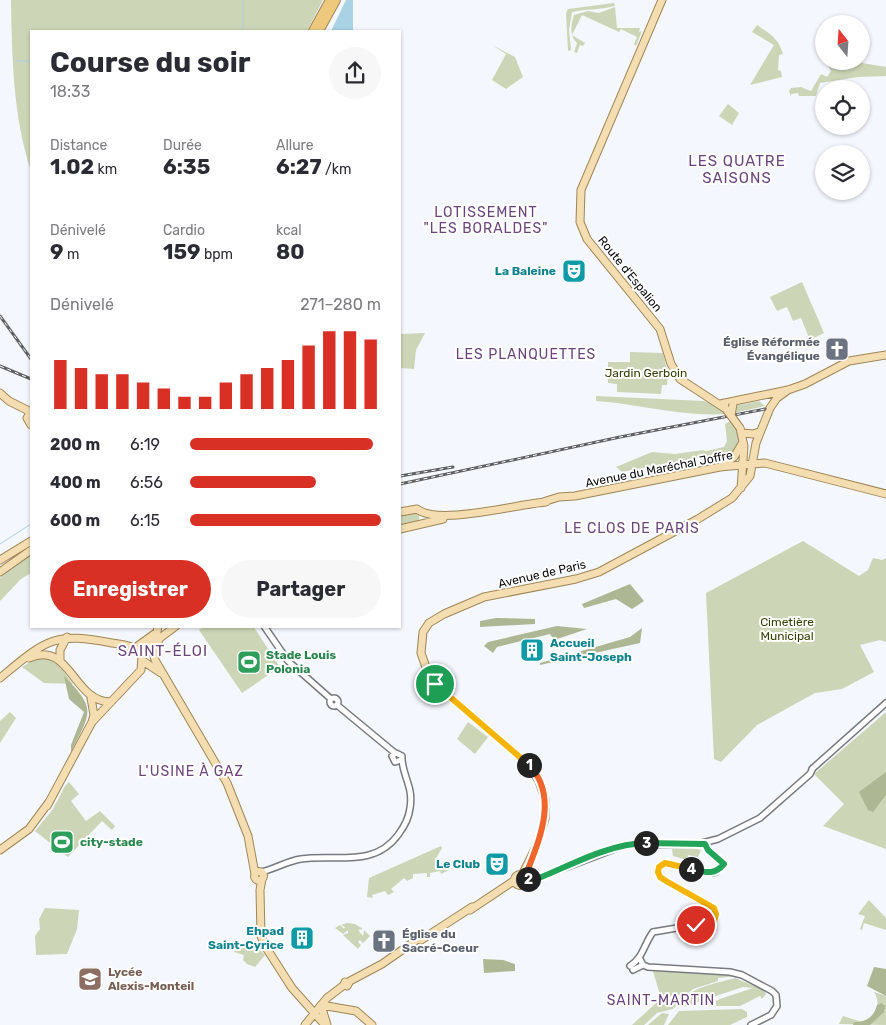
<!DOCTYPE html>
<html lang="fr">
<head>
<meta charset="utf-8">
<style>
	:root { --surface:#fff; --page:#f7f7f7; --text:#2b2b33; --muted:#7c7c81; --accent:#d93025 }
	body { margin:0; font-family:Rubik,sans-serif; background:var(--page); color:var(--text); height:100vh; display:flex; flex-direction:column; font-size:19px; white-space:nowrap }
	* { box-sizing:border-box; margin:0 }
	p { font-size:16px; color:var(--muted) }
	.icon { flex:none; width:28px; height:28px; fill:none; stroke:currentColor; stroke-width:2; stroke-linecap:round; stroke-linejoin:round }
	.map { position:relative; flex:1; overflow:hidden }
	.side { position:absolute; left:30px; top:30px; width:371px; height:598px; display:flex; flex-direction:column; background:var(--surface); border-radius:0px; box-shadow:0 1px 4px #0004 }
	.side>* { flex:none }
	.needle { width:32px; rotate:343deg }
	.tools { position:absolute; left:815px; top:15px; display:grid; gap:10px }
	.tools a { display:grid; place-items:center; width:55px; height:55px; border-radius:50%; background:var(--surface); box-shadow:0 1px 4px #0004; font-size:25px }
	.pin { position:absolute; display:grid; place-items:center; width:42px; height:42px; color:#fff; margin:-21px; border:2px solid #fff; border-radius:50%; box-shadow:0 1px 5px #0007 }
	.km { position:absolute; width:25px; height:25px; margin:-12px; border-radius:50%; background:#222; color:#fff; font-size:14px; line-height:25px; text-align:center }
	.round { display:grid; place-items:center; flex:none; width:52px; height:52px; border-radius:26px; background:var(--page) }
	.overview { display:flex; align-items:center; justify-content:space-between; height:85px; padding:0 20px }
	h1 { font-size:28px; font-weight:700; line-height:38px }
	.figures { display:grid; grid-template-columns:repeat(3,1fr); gap:8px; height:85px; padding:5px 20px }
	.figures div { display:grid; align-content:center }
	.figures b { font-size:21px; font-weight:700 }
	.figures small { font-size:14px; font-weight:400 }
	.figures p { font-size:14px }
	.chart { height:140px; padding:10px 20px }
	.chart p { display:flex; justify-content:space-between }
	.chart svg { width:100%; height:90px; margin-top:5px; stroke:var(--accent); stroke-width:6 }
	.cta { display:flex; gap:10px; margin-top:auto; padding:10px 20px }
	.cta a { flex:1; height:58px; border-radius:30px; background:var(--accent); color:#fff; font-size:20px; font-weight:700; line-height:58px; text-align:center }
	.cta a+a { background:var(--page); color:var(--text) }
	ul { padding:0 20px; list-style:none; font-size:16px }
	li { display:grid; grid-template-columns:80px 60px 1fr; align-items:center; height:38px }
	li i { height:12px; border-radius:6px; background:var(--accent) }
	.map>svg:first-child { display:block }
	.green { fill:#ccd5b5 }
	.forest { fill:#adb793 }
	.water { fill:#a9d2e5 }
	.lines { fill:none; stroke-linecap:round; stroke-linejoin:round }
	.stream { stroke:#a9d2e5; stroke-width:1 }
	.minor-casing { stroke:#777a7f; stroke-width:8 }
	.major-casing { stroke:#9e8656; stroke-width:9 }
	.highway-casing { stroke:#9e8656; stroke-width:10 }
	.minor { stroke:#fff; stroke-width:5 }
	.major { stroke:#f4deb1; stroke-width:7 }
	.highway { stroke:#edc87d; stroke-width:8 }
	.rail-casing { stroke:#5e6063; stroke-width:3 }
	.rail { stroke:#fff; stroke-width:1; stroke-dasharray:4; stroke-linecap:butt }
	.major-bridge-casing { stroke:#9e8656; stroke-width:9; stroke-linecap:butt }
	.major-bridge { stroke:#f4deb1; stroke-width:7 }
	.split-1-casing { stroke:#fff; stroke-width:10 }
	.split-2-casing { stroke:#fff; stroke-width:10 }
	.split-3-casing { stroke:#fff; stroke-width:10 }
	.split-4-casing { stroke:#fff; stroke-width:10 }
	.split-5-casing { stroke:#fff; stroke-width:10 }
	.split-1 { stroke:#f5b400; stroke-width:6 }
	.split-2 { stroke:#f0652b; stroke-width:6 }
	.split-3 { stroke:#22a559; stroke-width:6 }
	.split-4 { stroke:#22a559; stroke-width:6 }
	.split-5 { stroke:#f5b400; stroke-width:6 }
	.labels { text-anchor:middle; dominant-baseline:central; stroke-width:4; stroke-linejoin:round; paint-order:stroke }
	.culture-label { font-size:12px; font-weight:bold; fill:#0d838f; stroke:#fff; text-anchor:end }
	.street-label { font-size:12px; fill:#0a0b0d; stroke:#fff }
	.worship-label { font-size:12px; font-weight:bold; fill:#5b616d; stroke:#fff; text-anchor:end }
	.park-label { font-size:12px; fill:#354103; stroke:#fff }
	.leisure-label { font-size:12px; font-weight:bold; fill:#27864d; stroke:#fff; text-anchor:start }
	.education-label { font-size:12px; font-weight:bold; fill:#785e54; stroke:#fff; text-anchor:start }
	.neighbourhood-label { font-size:14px; letter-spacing:1px; fill:#6b447d; stroke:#fff }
	.quarter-label { font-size:15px; letter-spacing:1px; fill:#6b447d; stroke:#fff }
</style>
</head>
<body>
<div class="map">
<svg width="886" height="1025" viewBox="0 0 886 1025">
	<rect width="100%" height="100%" fill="#f4f7fd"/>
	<!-- green -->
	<path class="green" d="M11,0H323L307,31H31V171C13,116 12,58 11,0Z
		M614,3L615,6C600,10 586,9 572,12L569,30L571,50L568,51L566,13L568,9Z
		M615,7L617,28H640L639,32L642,31L636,46L634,44L637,37L621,29L619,32L582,15L572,35L585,43L583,46L580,45L577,53L574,52L577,43C569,35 571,25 574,15L588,11L599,13Z
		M757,25C769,33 779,39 783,54L779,55L778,70L781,71L782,77L750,85L774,45L752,32Z
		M861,40L868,41L862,63L886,67V76L858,77L820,83L816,96H799L798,93L791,94V97L789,91L791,88L801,87L811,91L821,74L827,77L831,71L827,64L861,61Z
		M492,45L515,57L523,77L506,89L492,80L506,54Z
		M728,104L739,113L732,125L719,116Z
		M802,282L824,333L810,340L801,318L793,321L787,307L777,311L770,297Z
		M425,333L416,350L414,369L400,368V334Z
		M630,352L663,353L668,374L667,385H662L661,394L617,392V384L608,383V362H630Z
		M596,396L704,401L723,409L726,414C683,417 639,404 596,401Z
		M759,401L765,406L734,413L735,406Z
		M732,420C748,445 732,459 708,466L706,456L622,472L616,467L652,452L675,454L703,450L706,451L724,447L727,441L725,424Z
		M416,512L419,516V522L400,525V516Z
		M803,541L859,576L868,570L873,558L882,560L886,558V642L880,640L860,645L874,672L842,689L815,693L757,725L721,762L714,759L706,593Z
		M31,555V573L21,579L0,601V578Z
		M204,626H253L280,667L242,693L199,630Z
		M39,657C57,659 63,670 73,684L44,683L22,667Z
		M10,712L16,718L0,743V721Z
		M886,712V849L823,826L844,804L814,774Z
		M468,722L488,737L475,754L457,739Z
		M69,782L79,794L71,801L86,821L100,811L115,826L112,830L102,821L68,857L35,831L53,809L65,786Z
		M441,846L442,848L435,860L452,868L451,869L441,874L440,871L430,873V877H427V873L413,874V878L407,881L404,878L391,889L394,892L388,895L385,891L372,895L373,898L367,897L369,878Z
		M693,848L701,850L698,857L688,855L687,860L673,856L672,849Z
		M869,900L886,918V930L864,923L862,930L860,929L865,916L858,914Z
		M45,908L79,910L77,929L67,954L36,955L35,936L40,929L39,919Z
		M347,923L355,924L363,929L358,930L363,936L364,930L370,936L363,943L360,940L358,942L361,945L358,949L343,935L348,933V930L343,934L335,928L340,925L344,929L345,927L341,925Z
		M257,947L265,955L255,967L247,964L243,960L244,955L234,952L235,949Z
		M653,971L738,976L718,978V981L693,989L684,997L672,993V997L669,995L666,1000L673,1004L675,1000L681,1001L673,1009L657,1013L644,1025H632L655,1004L660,995Z
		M735,978L764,990L766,994L762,999L760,996L740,1006H716V1001L720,999L753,988L743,987L683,1007C682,987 721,983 735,978Z
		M874,992L886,996V1025L839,1024L843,1016L862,1022C875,1016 882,1005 874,992Z
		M742,1009L747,1012V1017L730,1025H668L679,1011Z
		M662,1013L669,1014L664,1025H648Z"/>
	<!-- forest -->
	<path class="forest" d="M630,584L644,601L632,609L616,599L584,608L582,604Z
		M496,618L535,619V624L480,627V621Z
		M557,626L587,629L554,640L550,634L497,647L493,653L484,646L488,642Z
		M642,628L640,643L540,665V663L630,637Z
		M64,676C98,710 90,713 71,752V745L84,712L69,699Z
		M886,772V795L873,812L868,810L859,792Z
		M483,959L503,960L515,964V971L484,973Z
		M874,967L886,969V996L867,986Z
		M882,1003L885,1006L884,1012L870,1025H853L854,1022C867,1022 874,1017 877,1005Z"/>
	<!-- water -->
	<path class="water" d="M346,0H353V31H331Z"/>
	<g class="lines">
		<!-- stream -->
		<path class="stream" d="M243,31V0
			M16,61H31
			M0,544L31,524"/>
		<!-- minor casing -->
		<g class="minor-casing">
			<path id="minor" d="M264,626L288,661L331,699
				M330 702a4 4 0 1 1 8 0a4 4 0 1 1-8 0Z
				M337,705L395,753
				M812,769L886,703
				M261,872C275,869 287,861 301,859C335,854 374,868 398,835C404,827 409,818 410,808C414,786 401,774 402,756L396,753L392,756L395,762L401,760
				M525,883L625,845L698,844L718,839L760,818L810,774L813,768
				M640,959L643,965L648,967L730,972L742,975L772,991L776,995L777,1006L771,1015L751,1025
				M630,966C643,958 644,944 653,932L713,922L716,914L714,908L666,881L660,877L658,872L659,867L665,863L711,873L716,872L724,864L708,850L705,843
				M633,970L643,965"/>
		</g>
		<!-- major casing -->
		<g class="major-casing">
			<path id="major" d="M662,0L581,190L580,222L587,239L660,329L671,364L680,379L726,409
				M0,393L9,401L31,412
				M720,404L788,390L805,384L849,361L886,355
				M31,412L27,418L31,425
				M740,428L744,446L741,488
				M743,433L753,434L759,432
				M722,465L734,457L743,442
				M543,502L559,497L575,496L720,467L765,463L886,494
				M400,512L417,509C438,526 517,504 546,502
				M400,529L443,519
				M0,560L31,541
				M0,572L31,550
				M159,640L153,651L155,660L227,783L248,836L255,874
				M135,648L157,632L158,626
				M142,656L148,647L176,626
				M29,658C71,640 72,702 111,702
				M60,661V650L67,637
				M143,661L161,673
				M0,678C45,641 53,631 112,643C124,645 135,645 142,656
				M91,698L94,715L92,722
				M47,806L92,722L141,670L142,656
				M0,850L29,829L49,802
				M254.5 876a4.5 4.5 0 1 1 9 0a4.5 4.5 0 1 1-9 0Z
				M514.5 880a5.5 5.5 0 1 1 11 0a5.5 5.5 0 1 1-11 0Z
				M522,875L537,845L545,819V799L539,781L528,764L435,684L428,673L421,653L423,632L429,623L444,614L484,597L576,579L599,572L698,519L732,498L750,476L756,443L770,408L777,398L788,390
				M262,879L260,890L261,936L265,946L292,988L325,1025
				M470,910L515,880
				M421,940L472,907
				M347,983L345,982L344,985L347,986L350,981L382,964L418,939L423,938
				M321,1005L356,1011L372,1025
				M321,1005L327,1025
				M305,1025L327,998L344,985"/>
		</g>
		<!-- highway casing -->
		<g class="highway-casing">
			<path id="highway" d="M313,31L330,0
				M319,31L336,0"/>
		</g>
		<!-- minor -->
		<use href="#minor" class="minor"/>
		<!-- major -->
		<use href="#major" class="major"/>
		<!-- highway -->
		<use href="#highway" class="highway"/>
		<!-- rail casing -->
		<g class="rail-casing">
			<path id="rail" d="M0,316L31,359
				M0,366L31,379
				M400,476L453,467
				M400,484L620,437L765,409"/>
		</g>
		<!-- rail -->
		<use href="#rail" class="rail"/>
		<!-- major-bridge casing -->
		<g class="major-bridge-casing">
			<path id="major-bridge" d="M726,409L740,428
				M731,415L733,404"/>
		</g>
		<!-- major-bridge -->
		<use href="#major-bridge" class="major-bridge"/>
	</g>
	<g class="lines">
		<!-- split-1 casing -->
		<g class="split-1-casing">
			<path id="split-1" d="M435,684L529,765"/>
		</g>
		<!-- split-2 casing -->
		<g class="split-2-casing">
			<path id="split-2" d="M528,879L525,877C538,843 560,797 529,765"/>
		</g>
		<!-- split-3 casing -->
		<g class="split-3-casing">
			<path id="split-3" d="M528,879L534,880C570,866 607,844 646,843"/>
		</g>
		<!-- split-4 casing -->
		<g class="split-4-casing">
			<path id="split-4" d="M646,843L705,844L708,850L724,864C714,876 705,872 691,869"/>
		</g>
		<!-- split-5 casing -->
		<g class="split-5-casing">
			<path id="split-5" d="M691,869L665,863L659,867L658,872L660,877L666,881L714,908L716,914L714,922L696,925"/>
		</g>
		<!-- split-1 -->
		<use href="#split-1" class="split-1"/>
		<!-- split-2 -->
		<use href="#split-2" class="split-2"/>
		<!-- split-3 -->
		<use href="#split-3" class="split-3"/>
		<!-- split-4 -->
		<use href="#split-4" class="split-4"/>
		<!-- split-5 -->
		<use href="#split-5" class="split-5"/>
	</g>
	<!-- icons -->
	<defs>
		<g id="theatre-square" transform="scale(1.25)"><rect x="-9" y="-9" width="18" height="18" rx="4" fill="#0f9aa8" stroke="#fff"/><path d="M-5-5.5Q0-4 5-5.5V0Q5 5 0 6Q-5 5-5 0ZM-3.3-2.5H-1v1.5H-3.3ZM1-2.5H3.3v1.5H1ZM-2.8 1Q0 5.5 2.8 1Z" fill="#fff"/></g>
		<g id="church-square" transform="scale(1.25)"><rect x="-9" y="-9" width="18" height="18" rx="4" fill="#6b7280" stroke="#fff"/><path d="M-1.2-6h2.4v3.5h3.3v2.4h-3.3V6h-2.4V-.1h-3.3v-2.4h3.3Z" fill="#fff"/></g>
		<g id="building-square" transform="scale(1.25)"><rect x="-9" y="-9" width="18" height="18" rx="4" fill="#0f9aa8" stroke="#fff"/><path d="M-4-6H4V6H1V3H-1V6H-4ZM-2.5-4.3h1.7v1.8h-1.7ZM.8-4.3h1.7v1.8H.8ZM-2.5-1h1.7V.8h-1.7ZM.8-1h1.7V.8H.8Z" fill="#fff"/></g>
		<g id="stadium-square" transform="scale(1.25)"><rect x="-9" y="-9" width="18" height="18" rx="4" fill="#2e9e5b" stroke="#fff"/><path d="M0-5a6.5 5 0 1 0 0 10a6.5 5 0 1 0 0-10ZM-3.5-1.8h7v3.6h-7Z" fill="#fff"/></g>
		<g id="school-square" transform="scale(1.25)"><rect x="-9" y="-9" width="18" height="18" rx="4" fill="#8d6e63" stroke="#fff"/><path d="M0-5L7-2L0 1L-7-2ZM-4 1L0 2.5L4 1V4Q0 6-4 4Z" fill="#fff"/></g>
	</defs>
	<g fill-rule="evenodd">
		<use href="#theatre-square" x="574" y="271"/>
		<use href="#church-square" x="837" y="349"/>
		<use href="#building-square" x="532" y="650"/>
		<use href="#stadium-square" x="249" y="662"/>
		<use href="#stadium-square" x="62" y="842"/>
		<use href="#theatre-square" x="497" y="864"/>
		<use href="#building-square" x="302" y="938"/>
		<use href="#church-square" x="384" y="941"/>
		<use href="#school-square" x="90" y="979"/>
	</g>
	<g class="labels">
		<!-- culture labels -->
		<g class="culture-label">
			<text x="556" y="271">La Baleine</text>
			<text x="550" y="643" text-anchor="start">Accueil<tspan x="550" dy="14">Saint-Joseph</tspan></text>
			<text x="480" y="864">Le Club</text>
			<text x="284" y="931">Ehpad<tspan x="284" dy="14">Saint-Cyrice</tspan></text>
		</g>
		<!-- street labels -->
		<g class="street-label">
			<text transform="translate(630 274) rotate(51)">Route d'Espalion</text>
			<text transform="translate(659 469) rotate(-11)">Avenue du Maréchal Joffre</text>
			<text transform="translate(542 574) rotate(-13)">Avenue de Paris</text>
		</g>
		<!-- worship labels -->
		<g class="worship-label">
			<text x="820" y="342">Église Réformée<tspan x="820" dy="14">Évangélique</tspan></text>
			<text x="402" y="934" text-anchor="start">Église du<tspan x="402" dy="14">Sacré-Coeur</tspan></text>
		</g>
		<!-- park labels -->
		<g class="park-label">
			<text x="646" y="373">Jardin Gerboin</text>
			<text x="787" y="622">Cimetière<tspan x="787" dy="14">Municipal</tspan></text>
		</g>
		<!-- leisure labels -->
		<g class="leisure-label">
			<text x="266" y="655">Stade Louis<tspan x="266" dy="14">Polonia</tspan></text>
			<text x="80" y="842">city-stade</text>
		</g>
		<!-- education labels -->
		<g class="education-label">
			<text x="108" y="972">Lycée<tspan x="108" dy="14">Alexis-Monteil</tspan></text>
		</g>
		<!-- neighbourhood labels -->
		<g class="neighbourhood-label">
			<text x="486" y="212">LOTISSEMENT<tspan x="486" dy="16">"LES BORALDES"</tspan></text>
			<text x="526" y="354">LES PLANQUETTES</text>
			<text x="632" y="528">LE CLOS DE PARIS</text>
			<text x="191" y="771">L'USINE À GAZ</text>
			<text x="661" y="1000">SAINT-MARTIN</text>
		</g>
		<!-- quarter labels -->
		<g class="quarter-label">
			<text x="737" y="161">LES QUATRE<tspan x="737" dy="17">SAISONS</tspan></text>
			<text x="163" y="651">SAINT-ÉLOI</text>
		</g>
	</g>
</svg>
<div class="tools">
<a><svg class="needle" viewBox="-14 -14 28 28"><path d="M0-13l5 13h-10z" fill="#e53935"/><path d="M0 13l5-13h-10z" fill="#7c7c81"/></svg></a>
<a><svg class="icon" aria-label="locate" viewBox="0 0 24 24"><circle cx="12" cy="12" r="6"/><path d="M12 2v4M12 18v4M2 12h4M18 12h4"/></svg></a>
<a><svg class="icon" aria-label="layers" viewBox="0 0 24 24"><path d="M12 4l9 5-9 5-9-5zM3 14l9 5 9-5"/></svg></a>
</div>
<div class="pin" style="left:435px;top:684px;background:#1e9e55"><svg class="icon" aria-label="arrive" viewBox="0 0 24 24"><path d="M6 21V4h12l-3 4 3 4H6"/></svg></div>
<div class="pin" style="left:696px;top:925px;background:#d93025"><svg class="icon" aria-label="check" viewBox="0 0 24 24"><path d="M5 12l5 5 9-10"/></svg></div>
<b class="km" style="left:529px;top:765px">1</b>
<b class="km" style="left:528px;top:879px">2</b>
<b class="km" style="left:646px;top:843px">3</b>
<b class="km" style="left:691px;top:869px">4</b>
<section class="side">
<div class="overview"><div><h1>Course du soir</h1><p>18:33</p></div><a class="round"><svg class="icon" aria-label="share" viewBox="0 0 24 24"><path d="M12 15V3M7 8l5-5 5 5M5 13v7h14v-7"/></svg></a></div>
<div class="figures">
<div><p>Distance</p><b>1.02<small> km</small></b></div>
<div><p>Durée</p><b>6:35</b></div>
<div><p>Allure</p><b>6:27<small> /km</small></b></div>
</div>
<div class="figures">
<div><p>Dénivelé</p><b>9<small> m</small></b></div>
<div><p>Cardio</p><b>159<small> bpm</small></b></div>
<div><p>kcal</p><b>80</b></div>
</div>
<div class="chart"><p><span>Dénivelé</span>271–280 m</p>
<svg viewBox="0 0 160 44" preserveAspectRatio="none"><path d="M5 44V20M15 44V24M25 44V27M35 44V27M45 44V31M55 44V34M65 44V38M75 44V38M85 44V31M95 44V27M105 44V24M115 44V20M125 44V13M135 44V6M145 44V6M155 44V10"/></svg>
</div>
<ul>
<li><b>200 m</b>6:19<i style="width:96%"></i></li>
<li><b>400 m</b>6:56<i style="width:66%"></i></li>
<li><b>600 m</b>6:15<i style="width:100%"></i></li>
</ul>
<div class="cta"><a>Enregistrer</a><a>Partager</a></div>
</section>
</div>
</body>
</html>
